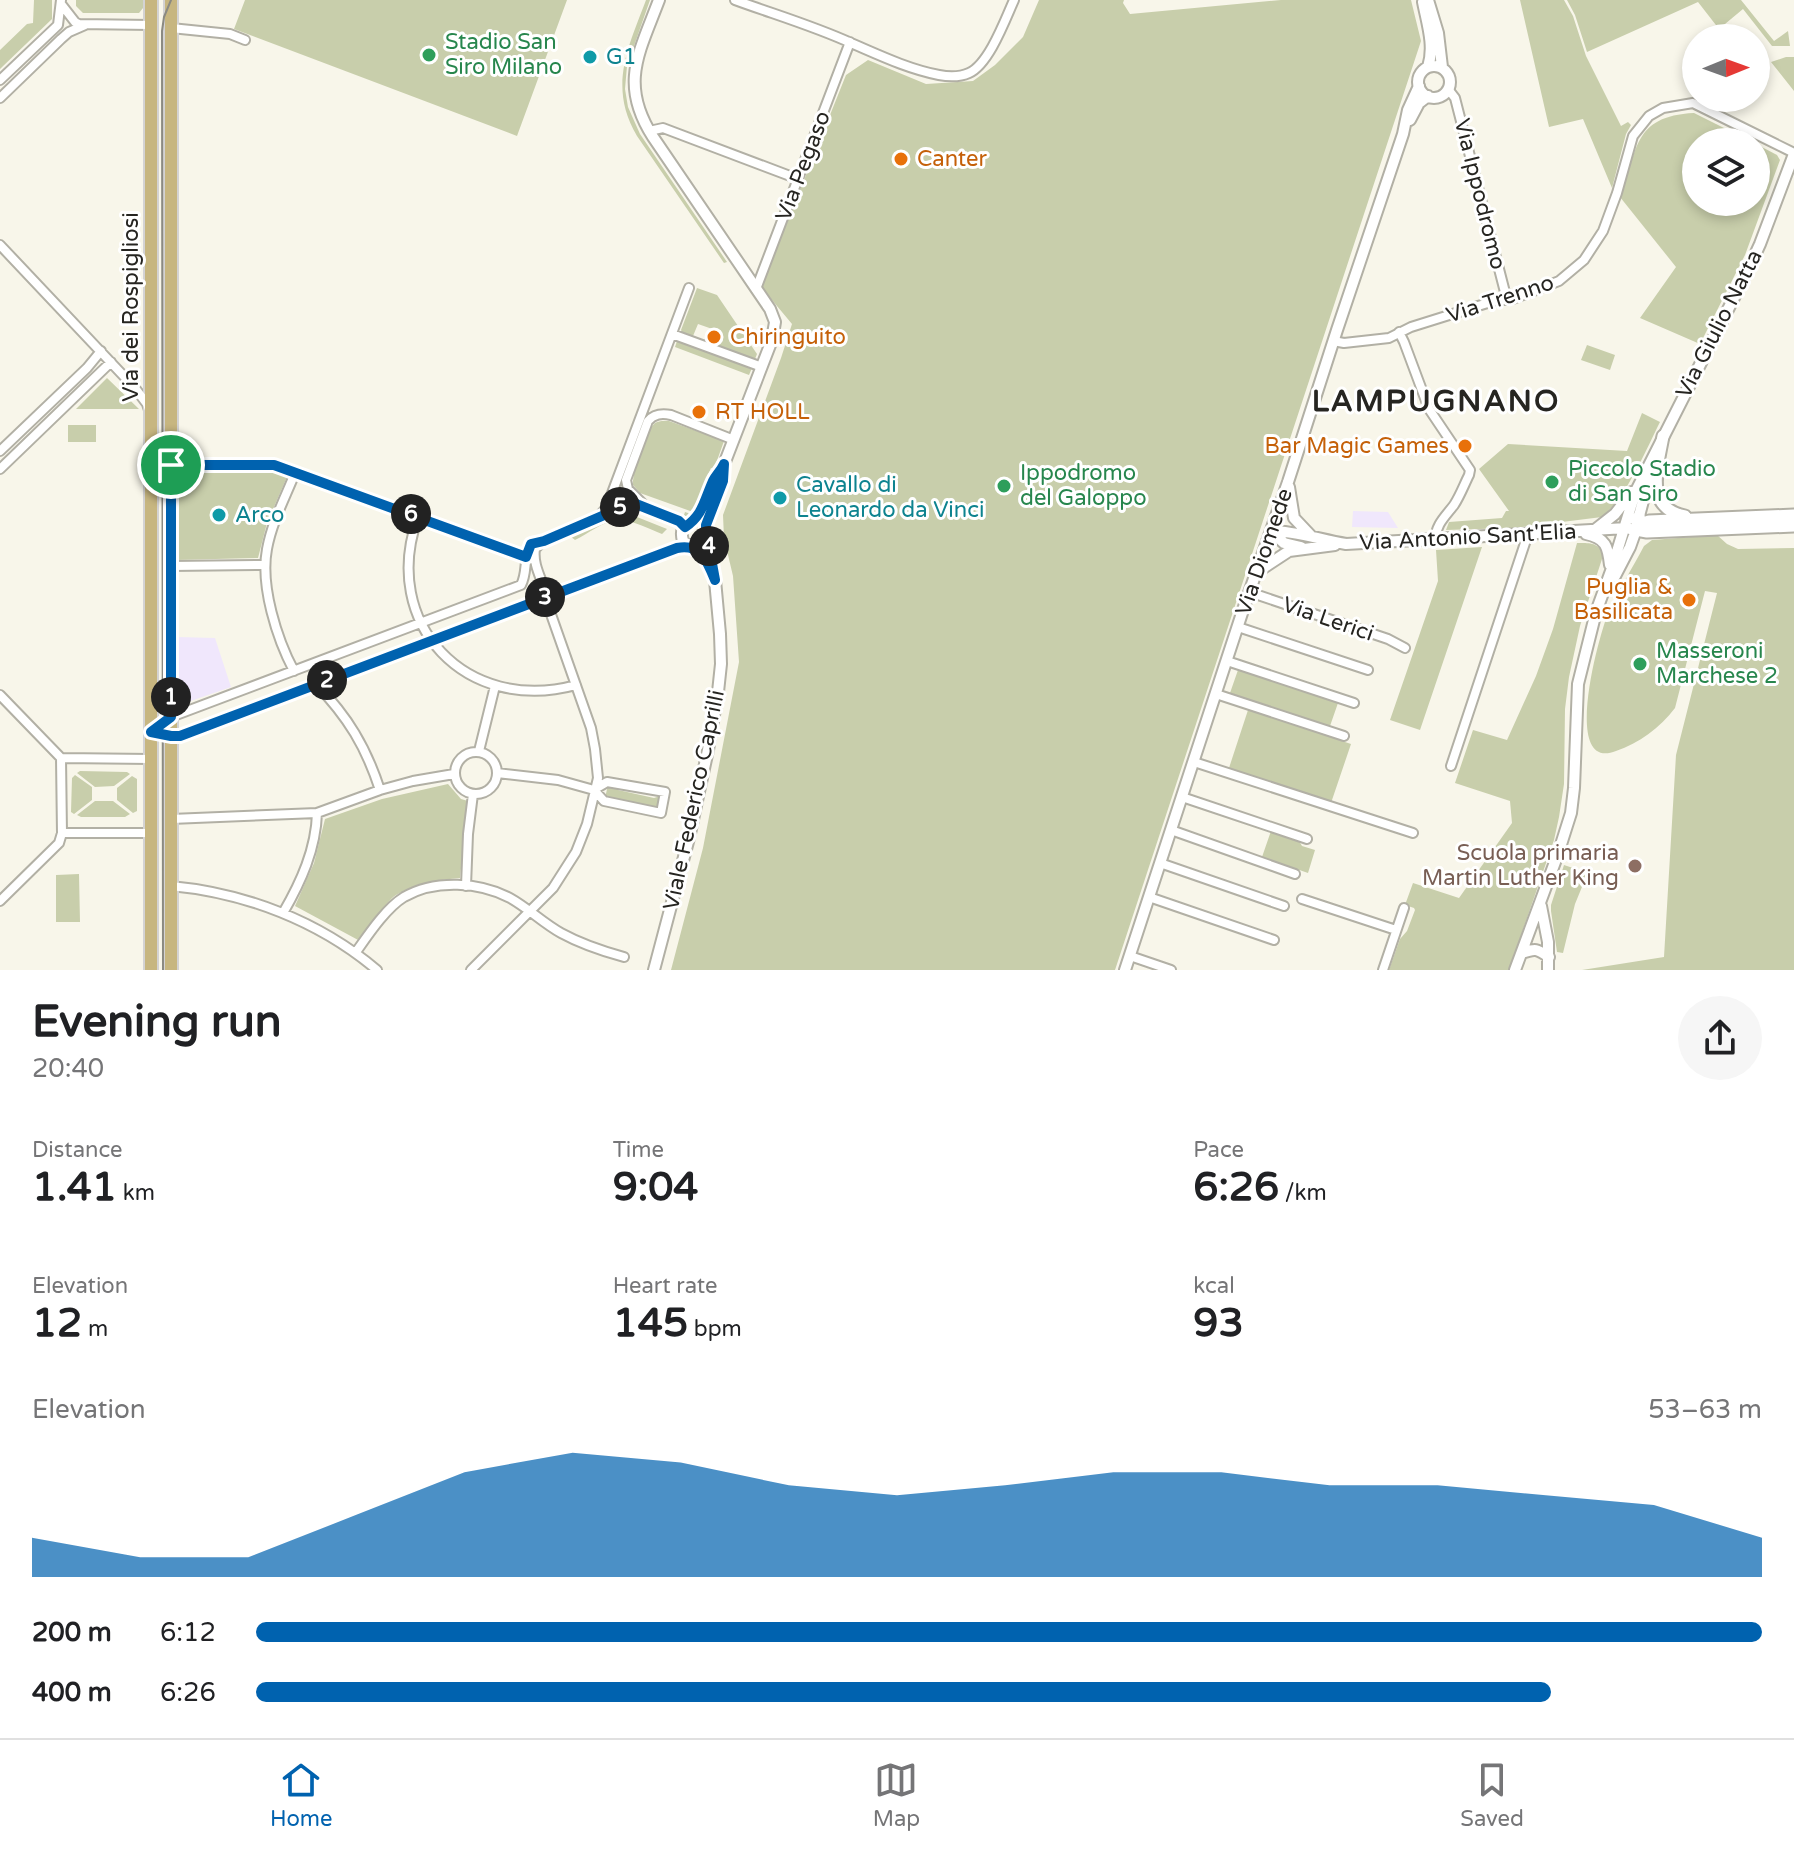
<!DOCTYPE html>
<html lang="en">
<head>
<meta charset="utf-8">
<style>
	:root { --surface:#fff; --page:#f6f6f6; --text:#202124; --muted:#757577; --line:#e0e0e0; --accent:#0062af }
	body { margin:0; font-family:"Varela Round",sans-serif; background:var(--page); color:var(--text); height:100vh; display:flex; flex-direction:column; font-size:30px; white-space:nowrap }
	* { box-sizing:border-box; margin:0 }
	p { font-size:26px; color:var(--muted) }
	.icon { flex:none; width:44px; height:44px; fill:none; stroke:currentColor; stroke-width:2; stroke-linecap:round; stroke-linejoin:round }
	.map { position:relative; height:970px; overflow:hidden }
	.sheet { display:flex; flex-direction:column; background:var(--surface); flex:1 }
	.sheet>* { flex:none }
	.needle { width:52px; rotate:89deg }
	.buttons { position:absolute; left:1682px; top:24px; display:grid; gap:16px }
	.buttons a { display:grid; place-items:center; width:88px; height:88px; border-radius:50%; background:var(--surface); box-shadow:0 4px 12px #0003; font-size:40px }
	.pin { position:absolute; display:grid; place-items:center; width:68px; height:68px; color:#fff; margin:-34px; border:4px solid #fff; border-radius:50%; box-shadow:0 2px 8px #0007 }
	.km { position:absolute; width:40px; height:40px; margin:-20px; border-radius:50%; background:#222; color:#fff; font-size:22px; line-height:40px; text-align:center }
	.round { display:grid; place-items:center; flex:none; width:84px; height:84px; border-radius:42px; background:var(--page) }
	.head { display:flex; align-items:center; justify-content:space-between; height:136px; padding:0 32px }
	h1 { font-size:44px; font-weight:700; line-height:60px }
	.stats { display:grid; grid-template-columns:repeat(3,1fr); gap:12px; height:136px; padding:8px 32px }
	.stats div { display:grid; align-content:center }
	.stats b { font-size:40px; font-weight:700 }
	.stats small { font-size:22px; font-weight:400 }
	.stats p { font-size:22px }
	.chart { height:224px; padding:16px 32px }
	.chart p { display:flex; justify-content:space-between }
	.chart svg { width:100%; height:144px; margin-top:8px; fill:var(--accent); opacity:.7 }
	ul { padding:0 32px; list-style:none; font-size:26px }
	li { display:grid; grid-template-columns:128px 96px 1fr; align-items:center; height:60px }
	li i { height:20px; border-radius:10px; background:var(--accent) }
	.tabs { display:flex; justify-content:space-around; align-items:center; height:112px; border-top:2px solid var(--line); background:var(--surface); font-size:22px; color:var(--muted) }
	.tabs a { display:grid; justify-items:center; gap:4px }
	.tabs .current { color:var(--accent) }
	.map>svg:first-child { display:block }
	.commercial { fill:#f0e7fc }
	.green { fill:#c8ceab }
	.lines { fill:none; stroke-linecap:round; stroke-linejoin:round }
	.minor-casing { stroke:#b2b0a5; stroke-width:12 }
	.tertiary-casing { stroke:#b2b0a5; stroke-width:14 }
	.secondary-casing { stroke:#b2b0a5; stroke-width:15 }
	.primary-casing { stroke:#d4d3d3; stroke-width:16 }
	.minor { stroke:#fff; stroke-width:8 }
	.tertiary { stroke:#fff; stroke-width:10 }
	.secondary { stroke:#fff; stroke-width:11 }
	.primary { stroke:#c7b680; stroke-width:12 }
	.tram { stroke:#8b8a82; stroke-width:2 }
	.route-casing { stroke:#fff; stroke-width:16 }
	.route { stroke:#0062af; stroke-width:10 }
	.leisure-dot { fill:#2e9e5b; stroke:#fff; stroke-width:3 }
	.culture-dot { fill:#0f9aa8; stroke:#fff; stroke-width:3 }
	.food-dot { fill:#e8710a; stroke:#fff; stroke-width:3 }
	.education-dot { fill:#8d6e63; stroke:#fff; stroke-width:3 }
	.labels { text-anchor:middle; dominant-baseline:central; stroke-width:6; stroke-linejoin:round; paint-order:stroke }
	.leisure-label { font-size:22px; fill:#27864d; stroke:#fff; text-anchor:start }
	.culture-label { font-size:22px; fill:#0d838f; stroke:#fff; text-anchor:start }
	.food-label { font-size:22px; fill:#c56008; stroke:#fff; text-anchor:start }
	.street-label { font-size:22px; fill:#262521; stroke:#fff }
	.education-label { font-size:22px; fill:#785e54; stroke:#fff; text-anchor:end }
	.district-label { font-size:30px; font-weight:bold; letter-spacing:2px; fill:#262521; stroke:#fff }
</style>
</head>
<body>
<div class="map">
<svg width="1794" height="970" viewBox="0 0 1794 970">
	<rect width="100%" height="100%" fill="#f8f6ea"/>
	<!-- commercial -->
	<path class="commercial" d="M1353,511L1388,512L1398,528L1352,527Z
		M177,637L215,638L231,687L185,703L179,698Z"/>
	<!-- green -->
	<path class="green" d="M34,0H52V19L0,69V50L27,24L33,23Z
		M76,0H143V8L139,13H83L76,6Z
		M245,0H567L517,136L234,29Z
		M646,0H650L627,66L625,89L628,107L640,134L727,262L724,263L637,136C608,87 628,48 646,0Z
		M1039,0H1124L1123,3L1130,14L1281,0H1411L1421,41L1115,970H671L703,848L739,662L733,576L724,538L723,515L781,358L792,324L762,288L772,260L846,75L868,60L926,84L973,81L995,65L1023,37Z
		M1520,0H1564L1573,16L1586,56L1621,126L1628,122L1631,125L1626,134L1612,188L1583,119L1549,127Z
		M1567,0H1741L1774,41L1788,31L1790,46H1772L1743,9L1719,29L1698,2L1587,52L1575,15Z
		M1786,57H1794V91L1771,62Z
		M1694,113L1752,142H1696V202H1756V144L1777,155L1780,160L1745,255L1700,344L1640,318L1676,267L1620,197C1638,151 1632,116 1694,113Z
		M697,288L717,295L757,354L755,359L714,344L718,331L698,324L693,336L682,332L681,330Z
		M677,341L752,368L749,375L675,347Z
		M1587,345L1615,355L1610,370L1581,360Z
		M107,378L139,409H76Z
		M1642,413L1660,422C1646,450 1626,498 1602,517L1513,528L1446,530L1449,522L1502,518L1506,511H1509L1479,469L1508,444L1627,451Z
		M662,421H669L724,441L714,469L711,468L703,487L706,489L698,511L692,518H683L685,512L691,514L693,512L640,493L633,485C632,473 646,430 655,423C657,422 660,421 662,421Z
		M68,425H96V442H68Z
		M274,471L287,477L267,523L258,558L175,560V472Z
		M622,511L667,529L662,534C649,529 631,519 617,520C603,521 588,534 575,540L570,536L569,534L617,512L620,514Z
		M1717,535L1727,544L1738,549L1794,548V970H1582L1664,957L1676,755L1717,593L1705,591L1675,708C1660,728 1639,743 1616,751C1560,773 1600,631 1609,611C1619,589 1633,567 1644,546L1652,540Z
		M1577,543C1589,543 1600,542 1603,556L1580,626L1569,677L1565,709L1564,784L1559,817L1554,840L1509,970H1389L1400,939L1407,931L1415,910L1414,908L1405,905L1413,883L1459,898L1512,823L1510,801L1455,783L1473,730L1507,740L1536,676L1553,629Z
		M1482,547L1420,730L1390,720L1438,581L1436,550Z
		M1238,670L1338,703L1330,726L1230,693Z
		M1249,707L1339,737V740L1351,744L1331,803L1229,768Z
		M80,771L127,772L130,774L114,786L95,787L77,773Z
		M75,775L92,787V800L74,814L71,812L72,778Z
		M132,776L137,779V811L133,813L117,800V788Z
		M448,784L461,799L468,801L460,878C439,880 415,883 396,895C385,902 369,930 360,941L295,906L314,863L325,819L382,799Z
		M608,785L616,786L618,790L654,798L660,796L658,811L605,798Z
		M95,801H113L130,814L125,817H81L77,815Z
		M1271,831L1299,841L1302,846L1315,850L1308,873L1262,857Z
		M1564,865L1591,874L1588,883L1584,882L1575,904L1563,953L1557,952L1551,911V905Z
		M79,874L80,922H56V875Z"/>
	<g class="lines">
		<!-- minor casing -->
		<g class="minor-casing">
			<path id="minor" d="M735,0C773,14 814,26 851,43C879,55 908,69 939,75C949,77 960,77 969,73C989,64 1005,20 1014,0
				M61,4L75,22L79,24L151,25
				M171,28L230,34L245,40
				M0,80L58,25L61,0
				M1448,89L1455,98L1507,300
				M0,98L61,39L69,32L85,25
				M649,131L663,128L798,179
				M0,245L135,388L147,404L149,410
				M756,289L850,42
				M1399,332L1404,342L1429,409L1470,470L1469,475C1464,485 1460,496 1454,505C1445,517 1436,524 1435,540
				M672,334L762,367
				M1333,341L1344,343L1389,338L1411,327L1494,301L1513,299L1559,281L1584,260L1603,231L1617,193L1633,136L1649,116L1663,108L1693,103L1794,153
				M0,451L87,368L101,351
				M171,465H274L280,467L530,559
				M0,469L111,362
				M643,504L628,489L626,480L648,421C654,414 661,413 671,415L734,440
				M601,514L606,508L612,493L689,288
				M418,517C379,624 467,715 576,685
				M171,566L264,565
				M1249,592L1388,639L1405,648
				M1238,627L1368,670
				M1227,661L1354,703
				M294,671C277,639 260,586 267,549C272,522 285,498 295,473
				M316,684C348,717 366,747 380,790
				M1216,694L1344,736
				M0,695L61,758
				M151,732L171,717L521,585C528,572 523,558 531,544L544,541L620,507L630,504H636L679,521L685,527
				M151,732L171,736H180L677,548L688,546
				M479,751L495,686
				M455 773a21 21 0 1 1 42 0a21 21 0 1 1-42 0Z
				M61,758L151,759
				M1194,762L1413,833
				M1451,766L1528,534
				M497,773L558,780L594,790L604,801L661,813L665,792L607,782L595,789
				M1182,797L1307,839
				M171,819L317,813L380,790L413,781L454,774
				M1171,830L1295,874
				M62,833H151
				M1160,863L1284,906
				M171,886C246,893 319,921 377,970
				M466,886L468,834L473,794
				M1149,897L1274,940
				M1302,899L1396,930
				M0,901L59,843L62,833L61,758
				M283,913C301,882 316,849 317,813
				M356,952C368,935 386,908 404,897C435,879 480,882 510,898C528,908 543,923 561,933C581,944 602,951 624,957
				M1130,956L1171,970
				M471,970L553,888L576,852L587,824L598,778L595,749L591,728L547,603C547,585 532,569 535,549L543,541
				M1383,970L1404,908"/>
		</g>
		<!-- tertiary casing -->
		<g class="tertiary-casing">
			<path id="tertiary" d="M659,0C639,53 619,84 653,137L770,309L775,322L772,340L723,467C720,470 717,473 715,477C706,490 706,510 694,521C686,528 679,526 683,541L691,547L700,546L706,537
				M1428,0L1438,33L1442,67
				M1423,2C1427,23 1435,46 1428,67
				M1418 82a16 16 0 1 1 32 0a16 16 0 1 1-32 0Z
				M1410,120L1419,103L1428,96
				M1289,487L1294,518L1311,536
				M1635,520L1639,516L1652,467
				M1596,529L1615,514L1632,492
				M1271,531C1296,531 1321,540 1346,544L1627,528
				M1271,531L1284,543L1301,547
				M1586,534C1606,538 1608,547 1610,565
				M1257,572L1289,551L1335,545
				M1615,576L1630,547L1636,530L1630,529
				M1541,906L1548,942V970
				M1522,953C1536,948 1537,949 1549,957
				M654,970L689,838L708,750L718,692L721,664L720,634L715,580L706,531V525L723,481L724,466
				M1125,970L1244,607L1288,482L1337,330L1403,134L1408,110L1419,86
				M1515,970L1558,854L1571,813L1574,788L1578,684L1596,612L1611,571L1635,493L1749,268L1760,244L1794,154"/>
		</g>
		<!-- secondary casing -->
		<g class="secondary-casing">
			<path id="secondary" d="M1663,436C1658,466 1643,508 1685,516
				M1639,516L1636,530L1647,532L1794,526
				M1637,525L1649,521L1794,515"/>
		</g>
		<!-- primary casing -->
		<g class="primary-casing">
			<path id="primary" d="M171,0V970
				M151,970V0"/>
		</g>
		<!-- minor -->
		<use href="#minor" class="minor"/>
		<!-- tertiary -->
		<use href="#tertiary" class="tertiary"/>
		<!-- secondary -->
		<use href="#secondary" class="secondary"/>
		<!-- primary -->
		<use href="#primary" class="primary"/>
		<!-- tram -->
		<path class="tram" d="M163,970L162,31L164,17L171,0"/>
	</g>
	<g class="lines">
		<!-- route casing -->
		<g class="route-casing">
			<path id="route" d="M724,464L723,481L706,525V531L715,580C707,560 700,543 677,548L180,736H171L151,732L171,717V465H274L526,557L531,544L544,541L630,504H636L679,521L685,527C703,515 704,501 713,481C716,475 721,471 724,464Z"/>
		</g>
		<!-- route -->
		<use href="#route" class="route"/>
	</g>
	<!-- markers -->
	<g class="leisure-dot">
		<circle cx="429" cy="55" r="8"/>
		<circle cx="1552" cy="482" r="8"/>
		<circle cx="1004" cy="486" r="8"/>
		<circle cx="1640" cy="664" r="8"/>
	</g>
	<g class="culture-dot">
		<circle cx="590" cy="57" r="8"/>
		<circle cx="780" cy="498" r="8"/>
		<circle cx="219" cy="515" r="8"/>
	</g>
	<g class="food-dot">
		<circle cx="901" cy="159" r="8"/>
		<circle cx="714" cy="337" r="8"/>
		<circle cx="699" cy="412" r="8"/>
		<circle cx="1465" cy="446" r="8"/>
		<circle cx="1689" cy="600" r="8"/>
	</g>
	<circle class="education-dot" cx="1635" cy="866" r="8"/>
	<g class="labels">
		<!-- leisure labels -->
		<g class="leisure-label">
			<text x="445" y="42">Stadio San<tspan x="445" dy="25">Siro Milano</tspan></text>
			<text x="1568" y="469">Piccolo Stadio<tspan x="1568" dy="25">di San Siro</tspan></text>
			<text x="1020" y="473">Ippodromo<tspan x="1020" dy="25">del Galoppo</tspan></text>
			<text x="1656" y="651">Masseroni<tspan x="1656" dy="25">Marchese 2</tspan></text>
		</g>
		<!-- culture labels -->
		<g class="culture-label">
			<text x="606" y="57">G1</text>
			<text x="796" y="485">Cavallo di<tspan x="796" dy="25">Leonardo da Vinci</tspan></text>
			<text x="235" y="515">Arco</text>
		</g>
		<!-- food labels -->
		<g class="food-label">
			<text x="917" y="159">Canter</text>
			<text x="730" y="337">Chiringuito</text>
			<text x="715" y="412">RT HOLL</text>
			<text x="1449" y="446" text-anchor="end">Bar Magic Games</text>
			<text x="1673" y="587" text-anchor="end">Puglia &amp;<tspan x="1673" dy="25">Basilicata</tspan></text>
		</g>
		<!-- street labels -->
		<g class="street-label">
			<text transform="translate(803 166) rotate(-69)">Via Pegaso</text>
			<text transform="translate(1480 194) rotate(76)">Via Ippodromo</text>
			<text transform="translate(1500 299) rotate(-18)">Via Trenno</text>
			<text transform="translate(131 307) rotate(-90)">Via dei Rospigliosi</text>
			<text transform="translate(1719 324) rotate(-63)">Via Giulio Natta</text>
			<text transform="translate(1468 537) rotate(-3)">Via Antonio Sant'Elia</text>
			<text transform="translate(1264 552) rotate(-71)">Via Diomede</text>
			<text transform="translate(1328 619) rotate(19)">Via Lerici</text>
			<text transform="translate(694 800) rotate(-78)">Viale Federico Caprilli</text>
		</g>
		<!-- education labels -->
		<g class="education-label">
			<text x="1619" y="853">Scuola primaria<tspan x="1619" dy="25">Martin Luther King</tspan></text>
		</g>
		<!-- district labels -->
		<g class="district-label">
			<text x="1436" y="401">LAMPUGNANO</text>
		</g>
	</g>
</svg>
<div class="buttons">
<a><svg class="needle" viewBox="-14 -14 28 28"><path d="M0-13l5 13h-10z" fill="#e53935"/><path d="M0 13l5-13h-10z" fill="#757577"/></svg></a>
<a><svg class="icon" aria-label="layers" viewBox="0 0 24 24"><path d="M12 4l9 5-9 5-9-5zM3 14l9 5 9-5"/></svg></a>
</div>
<div class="pin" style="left:171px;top:465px;background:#1e9e55"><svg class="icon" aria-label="arrive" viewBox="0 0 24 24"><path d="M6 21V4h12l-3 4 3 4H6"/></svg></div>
<b class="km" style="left:171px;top:697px">1</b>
<b class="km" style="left:327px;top:680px">2</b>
<b class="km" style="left:545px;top:597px">3</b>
<b class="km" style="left:709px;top:546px">4</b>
<b class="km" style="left:620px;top:507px">5</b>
<b class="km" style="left:411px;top:514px">6</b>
</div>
<section class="sheet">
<div class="head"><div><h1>Evening run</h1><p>20:40</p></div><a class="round"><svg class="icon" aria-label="share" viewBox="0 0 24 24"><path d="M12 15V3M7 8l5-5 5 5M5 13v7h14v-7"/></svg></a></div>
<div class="stats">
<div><p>Distance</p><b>1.41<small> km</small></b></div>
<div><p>Time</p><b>9:04</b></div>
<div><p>Pace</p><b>6:26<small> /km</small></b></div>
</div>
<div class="stats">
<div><p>Elevation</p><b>12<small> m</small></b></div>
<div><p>Heart rate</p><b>145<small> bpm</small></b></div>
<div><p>kcal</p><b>93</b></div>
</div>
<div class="chart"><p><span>Elevation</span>53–63 m</p>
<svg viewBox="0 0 160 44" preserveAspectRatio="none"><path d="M0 44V32L10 38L20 38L30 25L40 12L50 6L60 9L70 16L80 19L90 16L100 12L110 12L120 16L130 16L140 19L150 22L160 32V44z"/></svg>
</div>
<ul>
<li><b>200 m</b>6:12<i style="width:100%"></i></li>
<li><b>400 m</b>6:26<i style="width:86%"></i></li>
</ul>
</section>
<nav class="tabs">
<a class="current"><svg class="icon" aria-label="home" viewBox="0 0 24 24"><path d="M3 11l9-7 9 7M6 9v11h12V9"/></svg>Home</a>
<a><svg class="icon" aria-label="map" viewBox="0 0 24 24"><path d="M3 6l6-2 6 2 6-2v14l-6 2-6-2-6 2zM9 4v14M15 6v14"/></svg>Map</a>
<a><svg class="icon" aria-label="saved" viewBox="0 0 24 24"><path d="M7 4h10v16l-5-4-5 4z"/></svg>Saved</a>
</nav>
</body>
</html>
